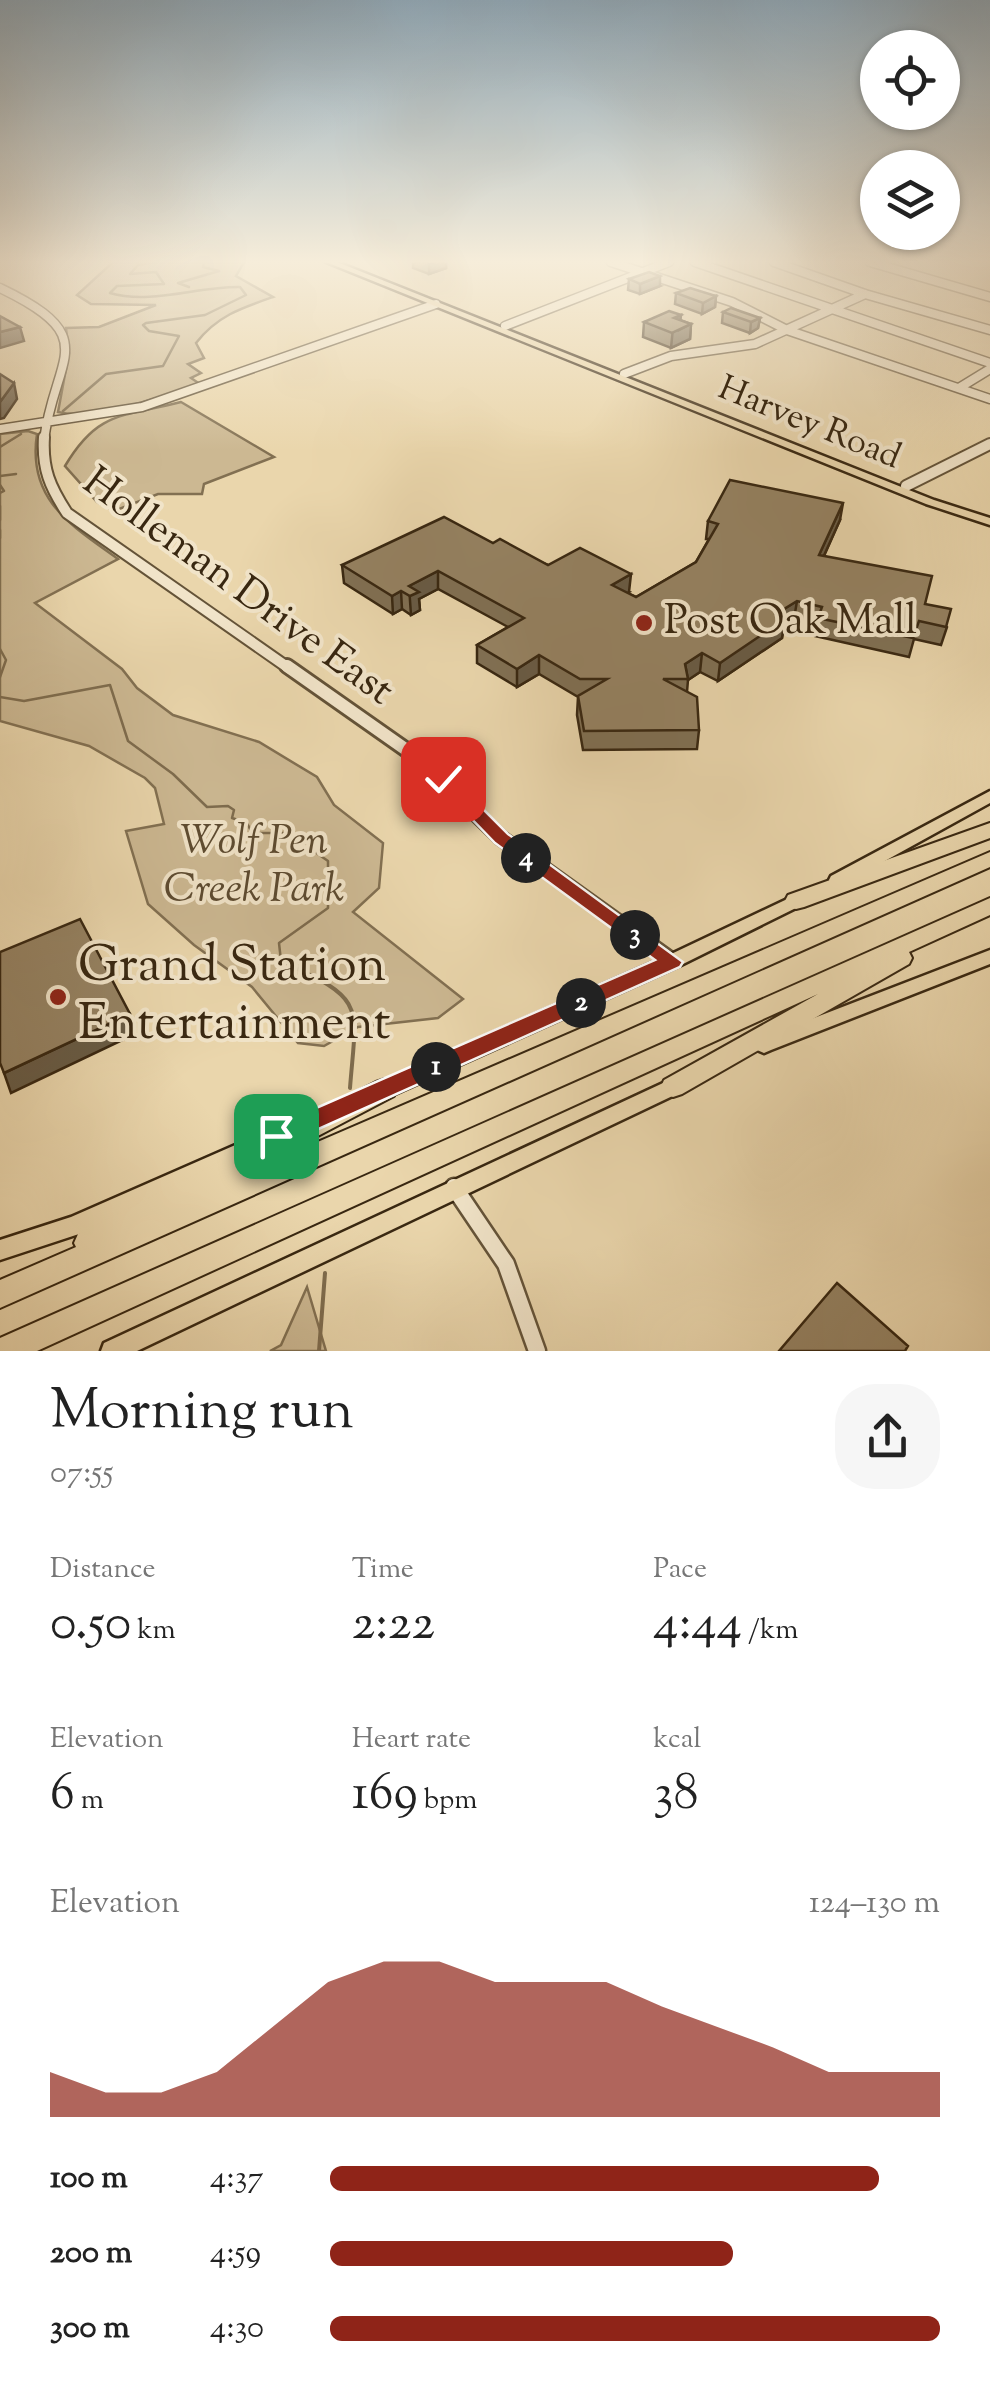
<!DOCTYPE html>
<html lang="en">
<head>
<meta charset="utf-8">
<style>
	:root { --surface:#fff; --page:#f6f6f6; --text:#222; --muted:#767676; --accent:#8f2418 }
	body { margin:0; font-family:"Sorts Mill Goudy",serif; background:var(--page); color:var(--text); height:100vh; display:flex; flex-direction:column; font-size:38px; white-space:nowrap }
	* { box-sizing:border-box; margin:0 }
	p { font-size:32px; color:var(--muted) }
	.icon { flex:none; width:55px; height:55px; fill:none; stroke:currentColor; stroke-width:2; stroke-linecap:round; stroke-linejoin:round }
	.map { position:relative; height:1351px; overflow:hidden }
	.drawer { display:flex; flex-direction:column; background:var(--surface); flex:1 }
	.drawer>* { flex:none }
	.controls { position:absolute; left:860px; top:30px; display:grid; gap:20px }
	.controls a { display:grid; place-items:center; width:100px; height:100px; border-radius:50%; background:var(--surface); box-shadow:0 2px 8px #0004; font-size:50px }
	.pin { position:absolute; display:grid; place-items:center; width:85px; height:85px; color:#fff; margin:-42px; border-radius:20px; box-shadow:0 5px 15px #0006 }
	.km { position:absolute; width:50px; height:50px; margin:-25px; border-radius:50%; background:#222; color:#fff; font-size:28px; line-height:50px; text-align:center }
	.round { display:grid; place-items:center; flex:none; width:105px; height:105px; border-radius:40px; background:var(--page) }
	.overview { display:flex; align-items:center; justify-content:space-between; height:170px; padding:0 50px }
	h1 { font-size:55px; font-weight:600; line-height:75px }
	.metrics { display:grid; grid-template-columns:repeat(3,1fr); gap:15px; height:170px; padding:10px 50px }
	.metrics div { display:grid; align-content:center }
	.metrics b { font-size:50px; font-weight:600 }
	.metrics small { font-size:28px; font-weight:400 }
	.metrics p { font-size:28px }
	.chart { height:280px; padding:20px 50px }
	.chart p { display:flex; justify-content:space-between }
	.chart svg { width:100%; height:180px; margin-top:10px; fill:var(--accent); opacity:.7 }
	ul { padding:0 50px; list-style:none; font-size:32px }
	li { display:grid; grid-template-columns:160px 120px 1fr; align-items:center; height:75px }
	li i { height:25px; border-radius:12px; background:var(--accent) }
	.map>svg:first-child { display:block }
	.green { fill:#ccb892; stroke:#827052; stroke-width:2.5 }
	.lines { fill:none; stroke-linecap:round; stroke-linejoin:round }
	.stream-far1 { stroke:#7e6c4e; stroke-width:2.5 }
	.stream { stroke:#7e6c4e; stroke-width:4 }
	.minor-far3-casing { stroke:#645338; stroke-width:11 }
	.minor-far2-casing { stroke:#645338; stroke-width:14 }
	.minor-far1-casing { stroke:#645338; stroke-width:18 }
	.minor-casing { stroke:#645338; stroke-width:21 }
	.major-casing { stroke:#382711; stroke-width:5 }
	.highway-casing { stroke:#382711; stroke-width:4 }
	.minor-far3 { stroke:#f1e4c9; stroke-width:8 }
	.minor-far2 { stroke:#f1e4c9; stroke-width:10 }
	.minor-far1 { stroke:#f1e4c9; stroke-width:12 }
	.minor { stroke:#f1e4c9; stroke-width:16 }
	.major { fill:#ead6ac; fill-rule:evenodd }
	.highway { fill:#ead6ac; fill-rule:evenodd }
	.wall { fill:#807054; stroke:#382711; stroke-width:2.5 }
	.shaded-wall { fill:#685b45; stroke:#382711; stroke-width:2.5 }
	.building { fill:#958262; stroke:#382711; stroke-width:2.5 }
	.route { fill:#8f2418; stroke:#fff; stroke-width:2.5 }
	.poi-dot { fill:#8f2418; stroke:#f1e4c9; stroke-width:4 }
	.labels { text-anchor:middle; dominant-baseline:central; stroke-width:8; stroke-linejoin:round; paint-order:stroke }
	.far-street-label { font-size:35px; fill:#382711; stroke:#f1e4c9 }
	.street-label { font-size:42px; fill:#382711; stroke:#f1e4c9 }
	.poi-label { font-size:42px; fill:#382711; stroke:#f1e4c9; text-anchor:start }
	.park-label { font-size:42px; font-style:italic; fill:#5d4b31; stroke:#f1e4c9 }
	.near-poi-label { font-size:50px; fill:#382711; stroke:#f1e4c9; text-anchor:start }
</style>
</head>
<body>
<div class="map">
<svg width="990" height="1351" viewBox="0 0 990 1351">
	<rect width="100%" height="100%" fill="#ead6ac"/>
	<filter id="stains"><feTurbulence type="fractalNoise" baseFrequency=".002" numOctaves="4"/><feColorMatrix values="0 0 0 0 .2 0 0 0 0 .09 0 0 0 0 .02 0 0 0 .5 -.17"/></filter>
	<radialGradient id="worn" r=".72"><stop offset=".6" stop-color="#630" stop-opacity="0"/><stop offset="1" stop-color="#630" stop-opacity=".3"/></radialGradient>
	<!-- green -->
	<path class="green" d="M113,262H244L236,276L273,297C241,308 217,316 196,343L204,358L188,364L201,373L191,378L200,384C164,396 94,421 58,412L69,353L66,328L99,327L156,305L91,304L77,295Z
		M181,402L274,457L204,484L202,494H158L114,511L97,502L65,466C98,410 123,417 181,402Z
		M28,431L37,434C27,500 71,525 118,559L35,603L122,669L137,688L173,715L259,742L317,777L334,805L383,843L379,888L353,912L463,999L438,1018L358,1027L324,1046L298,1043L252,987L194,945L148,904L126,831L164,824L155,788L145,778L89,746L0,721V434Z
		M307,1287L326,1351H270L281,1345Z"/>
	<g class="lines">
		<!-- stream-far1 -->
		<path class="stream-far1" d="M189,287L178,283L219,271L203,267L204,262
			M63,411L106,374L163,366L179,336L149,331L143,325L146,323L205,315L246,295L240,287C198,286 151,305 110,293L117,286L164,284L156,272L130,274L138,265L155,262
			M0,447L21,434
			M0,476L16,474
			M0,485L4,491L0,493
			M0,506V520
			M0,530V538
			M0,649L6,660L0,677
			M0,697L24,701L110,685L128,741L173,774L207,807L228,806L234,810L232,818L247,823L252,833H289L294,850L315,852L328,861V908L279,943L281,961L292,966"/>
		<!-- stream -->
		<path class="stream" d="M287,964C368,1000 356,1008 350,1088
			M319,1351L325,1273"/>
		<!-- minor-far3 casing -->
		<g class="minor-far3-casing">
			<path id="minor-far3" d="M611,262L732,302L787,330L990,399
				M695,262L990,363
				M774,262L865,294L990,330
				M870,262L990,297
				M0,288C104,338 55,355 44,440
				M505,326L669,262
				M624,374L671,356L755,344L865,294
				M959,388L990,369
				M0,429L142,407L436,304"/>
		</g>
		<!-- minor-far2 casing -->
		<g class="minor-far2-casing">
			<path id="minor-far2" d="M44,437C42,469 50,487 67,513L290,669
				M906,486L990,444"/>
		</g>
		<!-- minor-far1 casing -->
		<g class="minor-far1-casing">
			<path id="minor-far1" d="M287,666L418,758L501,838L673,961"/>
		</g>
		<!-- minor casing -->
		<g class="minor-casing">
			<path id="minor" d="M454,1187L506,1264L537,1351"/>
		</g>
		<!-- major casing -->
		<g class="major-casing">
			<path id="major" d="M326,262H337L934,500L990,518V525L926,504Z
				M990,791V803L843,884L837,886L831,884L829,880L831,876Z
				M800,893L806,895L808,899L806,903L679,966L386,1098L379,1100L372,1098L369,1092L372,1086L667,956Z
				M990,950V964L771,1050L764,1053L757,1050L755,1045L757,1040Z
				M676,1077L683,1079L686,1085L683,1091L137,1351H101L104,1343Z
				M249,1139L256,1142L259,1148L256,1154L82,1233L0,1260V1240L71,1217Z"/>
		</g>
		<!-- highway casing -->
		<g class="highway-casing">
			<path id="highway" d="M990,823V838L804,907L796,909L788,907L785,901L788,895Z
				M990,852V867L0,1308V1280L76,1247L74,1243L78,1234L376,1082L385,1079L394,1082L397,1089L394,1096L255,1169Z
				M990,898V915L909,952L912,958L909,964L682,1094L673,1097L664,1094L661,1087L664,1080L818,994L37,1351H0V1338Z"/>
		</g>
		<!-- minor-far3 -->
		<use href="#minor-far3" class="minor-far3"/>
		<!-- minor-far2 -->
		<use href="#minor-far2" class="minor-far2"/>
		<!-- minor-far1 -->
		<use href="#minor-far1" class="minor-far1"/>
		<!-- minor -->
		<use href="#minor" class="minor"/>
		<!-- major -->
		<use href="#major" class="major"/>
		<!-- highway -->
		<use href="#highway" class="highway"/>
	</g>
	<!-- wall -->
	<path class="wall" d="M413,262H446V268L429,274L413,268Z
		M629,279L660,286L640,294L628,290Z
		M676,293L716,296L715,307L702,314L675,304Z
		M723,312L760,318L758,328L750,333L722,323Z
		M681,315L680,320L691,324L690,339L671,348L643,337L644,322Z
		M840,520L824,556L925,604L947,627L941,645L914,639L909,657L815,636L817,624L794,619L784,625L782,638L718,681L700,672L688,680L687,692L699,730L697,749L583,750L577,715L578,697L539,674L517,687L477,663V645L508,627L438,589L419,599L420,610L411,615L402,609L393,614L344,583L342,565L493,543L548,565L629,592L627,593L636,597L696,562L709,539H706L708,521Z"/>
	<!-- shaded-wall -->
	<path class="shaded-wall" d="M434,262H446V268L429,274V264Z
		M660,276V286L640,294V284Z
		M716,296L715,307L702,314L703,303Z
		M681,315L679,330L691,324L690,339L671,348L674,318Z
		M760,318L758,328L750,333L751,322Z
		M20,327L24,341L0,348V332Z
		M14,383L17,399L4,418L0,419V402Z
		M843,503L840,520L816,573L819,555Z
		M438,571V589L419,599L420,610L411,615L409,586Z
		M631,574L629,592L611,603L612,585Z
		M401,591L402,609L393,614L392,596Z
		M797,601L794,619L784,625L782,638L718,681L720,663L776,614Z
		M702,653L700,672L688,680L685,664Z
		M539,655V674L517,687V669Z
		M130,1014L135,1034L11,1093L4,1073Z"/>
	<!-- building -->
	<path class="building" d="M649,272L660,276L640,284L629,279Z
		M690,288L716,296L703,303L676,293Z
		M731,308L760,318L751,322L723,312Z
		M669,311L681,315L674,318L691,324L672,333L644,322Z
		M0,316L20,327L0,332Z
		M0,374L14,383L0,402Z
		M730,480L843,503L819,555L932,576L925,604L951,609L946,627L919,621L913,638L818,618L822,607L797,601L776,614L785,619L720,663L702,653L685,664L688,679H663L697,697L699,730L584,731L578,696L607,679H580L539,655L517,669L477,645L524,618L438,571L409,586L419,592L410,596L401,591L392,596L342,565L444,517L493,543L500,539L548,565L580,548L631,574L612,585L636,597L696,562L718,524L708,521Z
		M80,919L130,1014L4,1073L0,1063V952Z
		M837,1283L908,1346L905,1351H779Z"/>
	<!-- sky -->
	<linearGradient id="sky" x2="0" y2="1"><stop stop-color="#90aabb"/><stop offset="0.58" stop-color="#f6edda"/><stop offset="1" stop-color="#f6edda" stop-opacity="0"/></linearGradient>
	<rect width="990" height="451" fill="url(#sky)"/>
	<!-- route -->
	<path class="route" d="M443,773L449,775L508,834L683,962L680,967L285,1144L276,1147L268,1144L264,1136L268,1129L655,960L495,843L437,783L434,779Z"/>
	<!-- markers -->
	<g class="poi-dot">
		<circle cx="644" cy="623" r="10"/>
		<circle cx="58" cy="997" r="10"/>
	</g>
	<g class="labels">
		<!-- far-street labels -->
		<g class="far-street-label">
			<text transform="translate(809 424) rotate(22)">Harvey Road</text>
		</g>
		<!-- street labels -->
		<g class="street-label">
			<text transform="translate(237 588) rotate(36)">Holleman Drive East</text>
		</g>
		<!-- poi labels -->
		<g class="poi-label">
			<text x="664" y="623">Post Oak Mall</text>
		</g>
		<!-- park labels -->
		<g class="park-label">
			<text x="254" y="843">Wolf Pen<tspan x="254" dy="48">Creek Park</tspan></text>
		</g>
		<!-- near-poi labels -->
		<g class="near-poi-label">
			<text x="78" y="968">Grand Station<tspan x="78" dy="58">Entertainment</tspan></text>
		</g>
	</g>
	<rect width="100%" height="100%" filter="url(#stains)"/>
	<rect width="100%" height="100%" fill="url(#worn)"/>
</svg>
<div class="controls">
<a><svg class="icon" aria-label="locate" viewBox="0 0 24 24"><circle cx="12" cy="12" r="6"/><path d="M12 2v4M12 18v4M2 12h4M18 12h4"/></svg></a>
<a><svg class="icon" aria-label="layers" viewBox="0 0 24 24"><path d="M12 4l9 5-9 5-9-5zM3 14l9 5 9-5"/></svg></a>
</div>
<div class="pin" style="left:276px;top:1136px;background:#1e9e55"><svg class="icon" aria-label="arrive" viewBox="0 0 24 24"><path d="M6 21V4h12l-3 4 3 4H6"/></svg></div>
<div class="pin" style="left:443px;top:779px;background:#d93025"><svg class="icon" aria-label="check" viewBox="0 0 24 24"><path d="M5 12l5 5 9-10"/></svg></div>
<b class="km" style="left:436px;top:1067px">1</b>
<b class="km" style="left:581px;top:1003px">2</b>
<b class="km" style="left:635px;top:935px">3</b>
<b class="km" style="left:526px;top:858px">4</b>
</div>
<section class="drawer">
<div class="overview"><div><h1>Morning run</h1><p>07:55</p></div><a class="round"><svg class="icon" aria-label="share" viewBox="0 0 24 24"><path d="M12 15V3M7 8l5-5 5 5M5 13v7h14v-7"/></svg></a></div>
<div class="metrics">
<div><p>Distance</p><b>0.50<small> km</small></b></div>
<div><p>Time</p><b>2:22</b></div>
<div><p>Pace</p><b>4:44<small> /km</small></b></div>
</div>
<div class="metrics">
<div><p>Elevation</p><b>6<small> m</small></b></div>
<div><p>Heart rate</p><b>169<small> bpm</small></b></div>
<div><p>kcal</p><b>38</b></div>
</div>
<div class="chart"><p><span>Elevation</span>124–130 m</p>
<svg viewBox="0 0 160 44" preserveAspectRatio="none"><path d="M0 44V33L10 38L20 38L30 33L40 22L50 11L60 6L70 6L80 11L90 11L100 11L110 17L120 22L130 27L140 33L150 33L160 33V44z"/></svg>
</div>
<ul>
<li><b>100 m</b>4:37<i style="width:90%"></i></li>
<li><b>200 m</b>4:59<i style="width:66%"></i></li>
<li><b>300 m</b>4:30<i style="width:100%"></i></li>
</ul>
</section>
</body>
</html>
